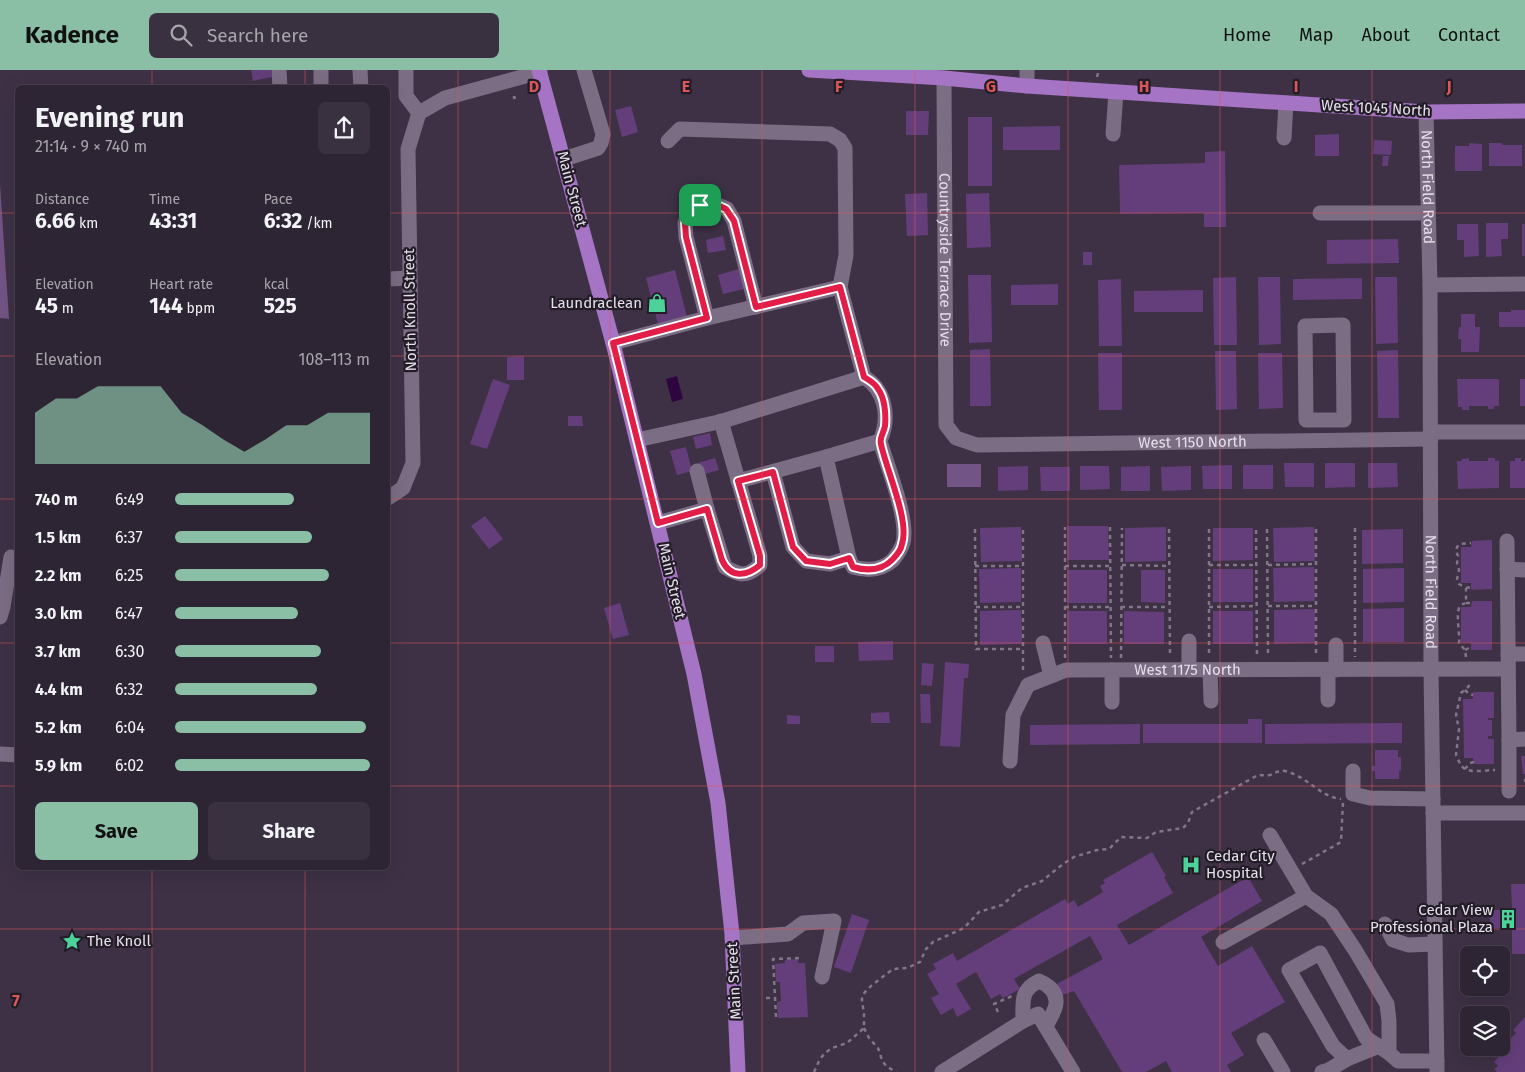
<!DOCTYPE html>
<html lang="en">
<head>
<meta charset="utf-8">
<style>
	:root { --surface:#2e2534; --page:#3a3140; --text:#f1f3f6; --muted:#a7a5ac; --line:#49424f; --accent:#8abfa5 }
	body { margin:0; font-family:"Fira Sans",sans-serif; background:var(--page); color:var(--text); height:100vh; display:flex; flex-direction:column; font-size:19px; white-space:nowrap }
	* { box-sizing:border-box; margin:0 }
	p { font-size:16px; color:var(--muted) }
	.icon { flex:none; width:28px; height:28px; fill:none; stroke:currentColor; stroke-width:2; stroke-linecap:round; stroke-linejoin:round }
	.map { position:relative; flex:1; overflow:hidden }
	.panel { position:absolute; left:15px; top:15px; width:375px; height:785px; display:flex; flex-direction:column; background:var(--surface); border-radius:8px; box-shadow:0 5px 20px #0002,0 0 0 1px var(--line) }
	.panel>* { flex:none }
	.fabs { position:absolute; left:1460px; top:876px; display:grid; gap:10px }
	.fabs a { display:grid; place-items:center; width:50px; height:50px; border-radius:8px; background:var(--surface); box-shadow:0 5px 20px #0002,0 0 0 1px var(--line); font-size:25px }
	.pin { position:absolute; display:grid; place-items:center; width:42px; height:42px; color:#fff; margin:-21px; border-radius:10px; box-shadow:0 2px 8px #0006 }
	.round { display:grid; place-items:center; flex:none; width:52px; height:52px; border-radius:8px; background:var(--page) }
	.headline { display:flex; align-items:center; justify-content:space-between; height:85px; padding:0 20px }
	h1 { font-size:28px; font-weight:700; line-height:38px }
	.figures { display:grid; grid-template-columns:repeat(3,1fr); gap:8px; height:85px; padding:5px 20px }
	.figures div { display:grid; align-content:center }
	.figures b { font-size:21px; font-weight:700 }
	.figures small { font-size:14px; font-weight:400 }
	.figures p { font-size:14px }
	.chart { height:140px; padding:10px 20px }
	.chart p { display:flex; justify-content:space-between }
	.chart svg { width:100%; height:90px; margin-top:5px; fill:var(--accent); opacity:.7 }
	.button { display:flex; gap:10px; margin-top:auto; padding:10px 20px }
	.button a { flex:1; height:58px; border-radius:8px; background:var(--accent); color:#111; font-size:20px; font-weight:700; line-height:58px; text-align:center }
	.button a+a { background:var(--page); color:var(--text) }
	ul { padding:0 20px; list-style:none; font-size:16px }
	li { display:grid; grid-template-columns:80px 60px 1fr; align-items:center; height:38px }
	li i { height:12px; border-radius:6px; background:var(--accent) }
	header { display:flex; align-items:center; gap:30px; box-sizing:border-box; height:70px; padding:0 25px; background:var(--accent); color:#111 }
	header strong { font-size:24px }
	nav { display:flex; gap:28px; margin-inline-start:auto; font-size:18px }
	.search { width:350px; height:45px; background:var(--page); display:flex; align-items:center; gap:12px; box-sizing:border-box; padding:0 18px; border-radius:8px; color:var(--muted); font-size:19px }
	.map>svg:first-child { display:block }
	.green { fill:#725485 }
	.water { fill:#2d0640 }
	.building { fill:#643e7a }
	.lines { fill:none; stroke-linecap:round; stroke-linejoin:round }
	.path { stroke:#817688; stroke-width:2.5; stroke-dasharray:4 4; stroke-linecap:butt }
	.minor { stroke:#7b6d84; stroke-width:15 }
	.major { stroke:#a674c4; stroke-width:15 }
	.route-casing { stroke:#fff; stroke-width:10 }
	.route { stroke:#e11d48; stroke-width:6 }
	.grid { fill:none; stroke:#da5659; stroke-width:1; stroke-opacity:0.55 }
	.labels { text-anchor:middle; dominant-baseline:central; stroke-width:4.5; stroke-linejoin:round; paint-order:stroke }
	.street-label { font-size:15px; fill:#e6dfec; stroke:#211c25 }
	.poi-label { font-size:15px; fill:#e6dfec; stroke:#211c25; text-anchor:end }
	.grid-label { font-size:16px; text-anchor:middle; font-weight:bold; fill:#da5659; stroke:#211c25; stroke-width:4.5; stroke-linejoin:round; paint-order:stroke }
</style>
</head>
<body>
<header>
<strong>Kadence</strong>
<div class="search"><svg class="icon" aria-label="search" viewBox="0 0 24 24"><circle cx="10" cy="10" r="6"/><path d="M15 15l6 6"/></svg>Search here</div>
<nav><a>Home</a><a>Map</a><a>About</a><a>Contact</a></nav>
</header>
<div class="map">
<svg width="1525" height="1002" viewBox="0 0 1525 1002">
	<rect width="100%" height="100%" fill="#3e3146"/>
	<!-- green -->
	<path class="green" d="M0,114L9,249L0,248Z
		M947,394H981V417H947Z"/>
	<!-- water -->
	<path class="water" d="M677,306L683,329L672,332L666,309Z"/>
	<!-- building -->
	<path class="building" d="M251,0H271L272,7L253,11Z
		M631,36L638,62L622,67L615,40Z
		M906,41H929L928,65H906Z
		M968,47H992V116H968Z
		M1060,56V80H1003V57Z
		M1339,64V86H1315V65Z
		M1374,70L1392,71L1391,85L1373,84Z
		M1469,73L1482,74V101H1455V76H1469Z
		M1489,73H1502V75H1522V96H1489Z
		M1225,81L1226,157H1204V143L1120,144L1119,95L1205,93V82Z
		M1383,86H1389L1388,96H1382Z
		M927,123L928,165L907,166L905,124Z
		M989,123L991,177L967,178L966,124Z
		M1486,153H1508V169H1501L1502,186L1486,187Z
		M1457,154H1478L1479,186L1464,187V170H1457Z
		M1522,154H1525V186H1522Z
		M723,166L726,180L708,183L706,170Z
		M1398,169L1399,193L1327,194V170Z
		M1083,182H1092V195H1083Z
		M742,198L748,218L723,224L718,205Z
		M675,200L687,247L658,254L646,208Z
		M968,205H991L992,272L969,273Z
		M1236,207L1237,275H1214L1213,208Z
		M1258,207H1280L1281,274L1259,275Z
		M1375,207H1397L1398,273L1376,274Z
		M1362,208V229L1293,230V209Z
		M1121,209L1122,276H1099L1098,210Z
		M1058,214V235H1011V215Z
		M1203,220V242H1134V221Z
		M1511,240H1525V257H1499V242H1511Z
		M1461,244H1475V257H1480L1479,282H1461V269H1458L1459,257H1461Z
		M990,279L991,336H970V280Z
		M1398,280L1399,348H1378L1377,281Z
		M1215,281H1236L1237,339L1216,340Z
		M1098,283H1122V340H1099Z
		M1258,283H1282L1283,338L1259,339Z
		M524,286V310H507V287Z
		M493,309L510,315L487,379L470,374Z
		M1457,309H1499V336H1494V339H1488V336H1469V340H1462V337H1458Z
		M1520,309H1525V336H1520Z
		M568,346H582L583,356H568Z
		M710,363L712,375L696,379L693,367Z
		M686,377L692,401L677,405L670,381Z
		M715,388L719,400L701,405L698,393Z
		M1469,388V391H1488V388H1495V391H1499V418L1458,419L1457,391H1462V389Z
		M1515,388H1521V391H1525V418H1510V391H1515Z
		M1284,393H1314V417H1285Z
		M1325,393H1355V417L1325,418Z
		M1368,393H1397L1398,417L1368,418Z
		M1232,395V419H1203L1202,396Z
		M1243,395H1273V419H1243Z
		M1028,396V420L998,421V397Z
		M1080,396H1109L1110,419L1080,420Z
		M1150,396V421H1121V397Z
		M1191,396V420L1162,421L1161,397Z
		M1040,397H1070V421H1041Z
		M485,446L503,469L489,479L471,456Z
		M1067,456H1108L1109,490H1067Z
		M1021,457L1022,491L981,492L980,458Z
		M1166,457V491L1125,492V458Z
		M1314,457L1315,491L1274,492L1273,458Z
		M1213,458H1253V490L1213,491Z
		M1403,459V493L1362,494V460Z
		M1492,470V519L1471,520V513H1461V477H1471L1472,471Z
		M1314,497L1315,531L1274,532L1273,498Z
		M1021,498V532L980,533L979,499Z
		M1404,498V532L1363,533V499Z
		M1213,499H1253V532H1213Z
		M1067,500H1107V533H1067Z
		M1141,500H1165V533L1141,532Z
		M1472,531H1492V580H1471V573H1461V537H1471Z
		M620,533L629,565L613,569L604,538Z
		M1404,538V572H1363V539Z
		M1315,539V573L1274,574V540Z
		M1021,540L1022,574L980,575V541Z
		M1067,541H1107V574H1067Z
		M1124,541L1164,542V574H1124Z
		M1213,541H1253V574H1213Z
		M893,571V590L859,591L858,572Z
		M815,576H834V592H815Z
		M945,592L969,594L968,608H964L960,677L940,676Z
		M922,593L934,594L932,616L921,615Z
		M1473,622H1494V648H1488V650H1492V666H1488V669H1494V694H1474L1473,688H1464L1463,629H1473Z
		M920,624H930L931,653H921Z
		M889,642L890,653H871V643Z
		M787,645L800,646V654H787Z
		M1248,649H1262V673H1143V654H1248Z
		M1402,653V673L1265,674V654Z
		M1140,654V674L1030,675V655Z
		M1375,680H1398V687H1401V701H1399V709H1375V701H1372V696H1375Z
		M1521,686H1525V704H1523Z
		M1152,782L1166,806L1164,807L1173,823L1117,855L1129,875L1248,807L1262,831L1201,867L1218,896L1252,876L1285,932L1231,963L1244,985L1227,995L1231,1002H1172L1166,991L1146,1002H1122L1074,921L1059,926L1053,916L1103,889L1090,866L1014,909L1020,919L1003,928L1000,924L991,929L976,902L956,914L971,939L957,947L953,938L941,945L931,928L939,924L927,904L936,899L933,894L953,883L957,891L1065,829L1068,834L1074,830L1078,837L1103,822L1100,816L1105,813L1103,810Z
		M1511,814H1525V884H1512V858H1490V840H1512Z
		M852,844L869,850L851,903L834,897Z
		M798,889V893H805L808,947L778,948L777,932L781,931L780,912H776L775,894L785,893V890Z
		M1525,947V1002H1497L1494,999L1498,996L1494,992L1509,976L1506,973L1516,963L1513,960Z"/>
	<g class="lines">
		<!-- path -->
		<path class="path" d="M1097,7L1099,0
			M514,26V28L517,27
			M1110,457L1111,588
			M1355,458V587
			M975,459L976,579H1023
			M1169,459L1170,587
			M1209,459V587
			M1267,459L1268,587
			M1316,459V587
			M1023,460V603
			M1256,460L1257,587
			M1122,495L1169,496
			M1209,495H1256
			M1268,495L1316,494
			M975,496H1023
			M1065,496H1110
			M1466,518L1471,517
			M1466,533H1472
			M1268,536H1316
			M976,537H1023
			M1065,537H1110
			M1121,537H1169
			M1209,537L1256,536
			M1465,580L1471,577
			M1466,587L1465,580L1459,573C1460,564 1456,546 1459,538C1461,534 1463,534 1466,533V518L1459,514L1457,509L1459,500L1457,493L1458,486L1456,481L1457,477L1460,474L1471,473
			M1065,588V457
			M1121,588L1122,458
			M1465,620L1469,624L1473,625
			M1474,692L1470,693L1465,699C1474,703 1486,700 1495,700
			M1465,699L1461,696L1456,685L1459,659L1456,645L1461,623L1468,617L1472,612
			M1525,709V712
			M1302,794L1341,772L1343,732
			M766,928H775
			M998,942L994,934L1012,926
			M776,947L773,889L802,888
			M864,958L869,968L878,978L882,990L886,996L896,1002
			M814,1002L820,989L825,983L832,978L847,973L864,958V943L862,932V927L865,922L872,915L893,899L907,898L920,892L926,879L933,872L964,858L979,842L1002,835L1022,818L1042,811L1063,794L1074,787L1097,780L1109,779L1121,767L1147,768L1156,762L1183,758L1188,753L1192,742L1258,705C1262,705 1266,706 1270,705C1276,703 1278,700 1285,701C1307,706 1320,727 1341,729"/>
		<!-- minor -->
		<g class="minor">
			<path d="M279,0L280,18"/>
			<path d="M321,0V18"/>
			<path d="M360,0L361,18"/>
			<path d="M406,0V26L419,43"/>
			<path d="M1027,0V16"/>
			<path id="s1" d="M944,8L946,355L956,368L977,375L1431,369"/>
			<path id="s2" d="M1426,42L1430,215L1431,600L1437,1002"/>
			<path d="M419,43L445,28L540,2"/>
			<path d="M1113,64L1116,22"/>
			<path d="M1284,68L1286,33"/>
			<path d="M564,89L598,78L601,73L603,64L584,0"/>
			<path d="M1320,143H1428"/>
			<path d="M388,209L410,208"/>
			<path d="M1430,215L1525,214"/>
			<path d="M707,248L686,167L685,153L689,142L700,135L713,133L727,139L734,151L756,237"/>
			<path d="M1343,255L1344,350H1306L1305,256Z"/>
			<path d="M613,273L707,248L840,217L846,185L845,78L840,70L830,64L680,59L668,71"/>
			<path d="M1431,362H1525"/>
			<path d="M637,370L723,351L864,307L840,217"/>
			<path d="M697,401L707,439"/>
			<path d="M773,402L793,477L806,491L830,494L849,488L826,387"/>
			<path d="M738,411L826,387L880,371C890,348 886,320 864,307"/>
			<path d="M388,428L403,418L413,393L408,79L419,43"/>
			<path d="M658,453L707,439L725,497C740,506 747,507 760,495V486L721,351"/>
			<path d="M1507,471L1509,670L1525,669"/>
			<path d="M849,488L853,497C867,501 881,501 893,490C897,485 901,479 903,473C909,449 887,396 880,371"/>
			<path d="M1507,499L1525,500"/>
			<path d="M0,547L3,537L11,487"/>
			<path d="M1189,571V600"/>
			<path d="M1043,573L1051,606"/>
			<path d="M1336,575V600"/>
			<path d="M1508,584H1525"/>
			<path d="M1112,600V632"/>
			<path d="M1210,600L1211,631"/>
			<path d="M1328,600V630"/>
			<path d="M1509,670V721"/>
			<path d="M0,684L18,685"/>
			<path id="s3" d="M1010,691L1013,645L1028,615L1066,600L1508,599"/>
			<path d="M1353,701V724L1370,728L1433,729"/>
			<path d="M1433,743H1525"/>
			<path d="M1270,765L1306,826L1331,844L1355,880L1387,934L1389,951V983L1398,991H1437"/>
			<path d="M1385,854L1393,870L1408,875L1435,874"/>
			<path d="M732,868L788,864L803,853L834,851L822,907"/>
			<path d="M1223,872L1306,826"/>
			<path d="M1023,951C1023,932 1020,920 1039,911C1048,915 1057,922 1056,933C1056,940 1049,950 1046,956"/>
			<path d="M1264,970L1283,1002"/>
			<path d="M1379,976L1347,989L1333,976L1289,900L1320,883L1366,968L1389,983"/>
			<path d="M942,1002L1023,951L1038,944L1073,1002"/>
			<path d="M1322,1002L1329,1000L1347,989"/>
		</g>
		<!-- major -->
		<path class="major" d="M539,0L613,273L694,604L718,733L732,864L738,1002
			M809,0L944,8L1027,16L1426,42L1525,41"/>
	</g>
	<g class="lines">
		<!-- route casing -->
		<g class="route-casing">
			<path id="route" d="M713,133L726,139L734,151L756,237L840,217L864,307C869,310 875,313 878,319C885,328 886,345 885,356C884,362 879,368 881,374C886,399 910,451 902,474C901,480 896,486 892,490C881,501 867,501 853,497L849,488L830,494L806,491L793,477L773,402L738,411L760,486V495C746,507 730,508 722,490L707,439L658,453L613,273L707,248L686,167L685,153L689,142L700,135Z"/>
		</g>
		<!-- route -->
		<use href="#route" class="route"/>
	</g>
	<!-- grid -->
	<path class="grid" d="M152,0V18M305,0V18M458,0V1002M610,0V1002M762,0V1002M915,0V1002M1068,0V1002M1220,0V1002M1372,0V1002M0,143H18M388,143H1525M0,286H18M388,286H1525M0,429H18M388,429H1525M0,573H18M388,573H1525M0,716H18M388,716H1525M152,798V1002M305,798V1002M0,859H1525"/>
	<!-- icons -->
	<defs>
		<g id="shop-bare" transform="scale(1.5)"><path d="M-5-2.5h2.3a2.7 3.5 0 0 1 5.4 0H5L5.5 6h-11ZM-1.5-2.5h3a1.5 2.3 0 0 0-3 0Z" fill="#4dd39a" stroke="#211c25" stroke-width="2.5" paint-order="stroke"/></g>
		<g id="hospital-bare" transform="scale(1.5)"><path d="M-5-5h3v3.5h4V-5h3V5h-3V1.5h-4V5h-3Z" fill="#4dd39a" stroke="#211c25" stroke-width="2.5" paint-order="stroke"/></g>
		<g id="building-bare" transform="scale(1.5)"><path d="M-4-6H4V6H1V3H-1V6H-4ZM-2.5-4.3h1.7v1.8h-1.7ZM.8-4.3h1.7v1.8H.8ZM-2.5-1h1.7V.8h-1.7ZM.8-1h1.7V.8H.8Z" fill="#4dd39a" stroke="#211c25" stroke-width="2.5" paint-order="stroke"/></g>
		<g id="sight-bare" transform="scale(1.5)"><path d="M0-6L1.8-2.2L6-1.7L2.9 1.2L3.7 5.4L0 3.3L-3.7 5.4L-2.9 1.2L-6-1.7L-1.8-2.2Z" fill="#4dd39a" stroke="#211c25" stroke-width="2.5" paint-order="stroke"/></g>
	</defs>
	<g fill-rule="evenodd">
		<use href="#shop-bare" x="657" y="233"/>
		<use href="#hospital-bare" x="1191" y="795"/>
		<use href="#building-bare" x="1508" y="849"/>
		<use href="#sight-bare" x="72" y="871"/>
	</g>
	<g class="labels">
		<!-- street labels -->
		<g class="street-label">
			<text transform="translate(1376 38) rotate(3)">West 1045 North</text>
			<text stroke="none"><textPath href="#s2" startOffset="75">North Field Road</textPath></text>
			<text transform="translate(572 119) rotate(75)">Main Street</text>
			<text stroke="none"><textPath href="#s1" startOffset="182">Countryside Terrace Drive</textPath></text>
			<text transform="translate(410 240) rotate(-91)">North Knoll Street</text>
			<text stroke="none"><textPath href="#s1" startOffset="601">West 1150 North</textPath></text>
			<text transform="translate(672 511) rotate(77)">Main Street</text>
			<text stroke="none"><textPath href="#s2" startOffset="480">North Field Road</textPath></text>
			<text stroke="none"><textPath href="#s3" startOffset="242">West 1175 North</textPath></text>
			<text transform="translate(734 911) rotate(-93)">Main Street</text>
		</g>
		<!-- poi labels -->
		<g class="poi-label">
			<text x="642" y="233">Laundraclean</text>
			<text x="1206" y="786" text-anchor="start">Cedar City<tspan x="1206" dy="17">Hospital</tspan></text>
			<text x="1493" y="840">Cedar View<tspan x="1493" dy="17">Professional Plaza</tspan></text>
			<text x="87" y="871" text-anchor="start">The Knoll</text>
		</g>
	</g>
	<g class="grid-label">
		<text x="534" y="22">D</text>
		<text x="686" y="22">E</text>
		<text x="839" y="22">F</text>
		<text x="991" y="22">G</text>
		<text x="1144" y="22">H</text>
		<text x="1296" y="22">I</text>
		<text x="1449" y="22">J</text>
		<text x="16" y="936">7</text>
	</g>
</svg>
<div class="fabs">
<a><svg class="icon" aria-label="locate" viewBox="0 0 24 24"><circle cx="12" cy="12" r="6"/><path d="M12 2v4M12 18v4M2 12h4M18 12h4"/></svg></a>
<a><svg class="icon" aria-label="layers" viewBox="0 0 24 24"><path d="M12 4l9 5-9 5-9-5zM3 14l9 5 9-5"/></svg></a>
</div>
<div class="pin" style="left:700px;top:135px;background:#1e9e55"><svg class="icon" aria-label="arrive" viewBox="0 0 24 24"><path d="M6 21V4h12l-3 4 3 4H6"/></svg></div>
<section class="panel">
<div class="headline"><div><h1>Evening run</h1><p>21:14 · 9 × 740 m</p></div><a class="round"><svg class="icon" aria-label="share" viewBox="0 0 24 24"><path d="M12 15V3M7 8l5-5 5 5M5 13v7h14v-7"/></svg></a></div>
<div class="figures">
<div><p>Distance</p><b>6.66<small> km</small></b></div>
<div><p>Time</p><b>43:31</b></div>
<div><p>Pace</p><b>6:32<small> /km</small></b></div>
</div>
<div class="figures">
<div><p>Elevation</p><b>45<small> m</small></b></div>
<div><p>Heart rate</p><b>144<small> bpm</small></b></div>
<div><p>kcal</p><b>525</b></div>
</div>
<div class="chart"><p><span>Elevation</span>108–113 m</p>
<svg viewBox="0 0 160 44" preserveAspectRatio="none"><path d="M0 44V19L10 12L20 12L30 6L40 6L50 6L60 6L70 19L80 25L90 32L100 38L110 32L120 25L130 25L140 19L150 19L160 19V44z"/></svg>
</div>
<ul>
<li><b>740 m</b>6:49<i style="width:61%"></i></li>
<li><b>1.5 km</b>6:37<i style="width:70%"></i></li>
<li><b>2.2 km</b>6:25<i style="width:79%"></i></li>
<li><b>3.0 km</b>6:47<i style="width:63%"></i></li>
<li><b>3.7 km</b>6:30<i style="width:75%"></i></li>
<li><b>4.4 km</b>6:32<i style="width:73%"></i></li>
<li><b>5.2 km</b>6:04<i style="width:98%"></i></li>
<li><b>5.9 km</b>6:02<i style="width:100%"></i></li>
</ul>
<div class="button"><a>Save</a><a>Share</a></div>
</section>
</div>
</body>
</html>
